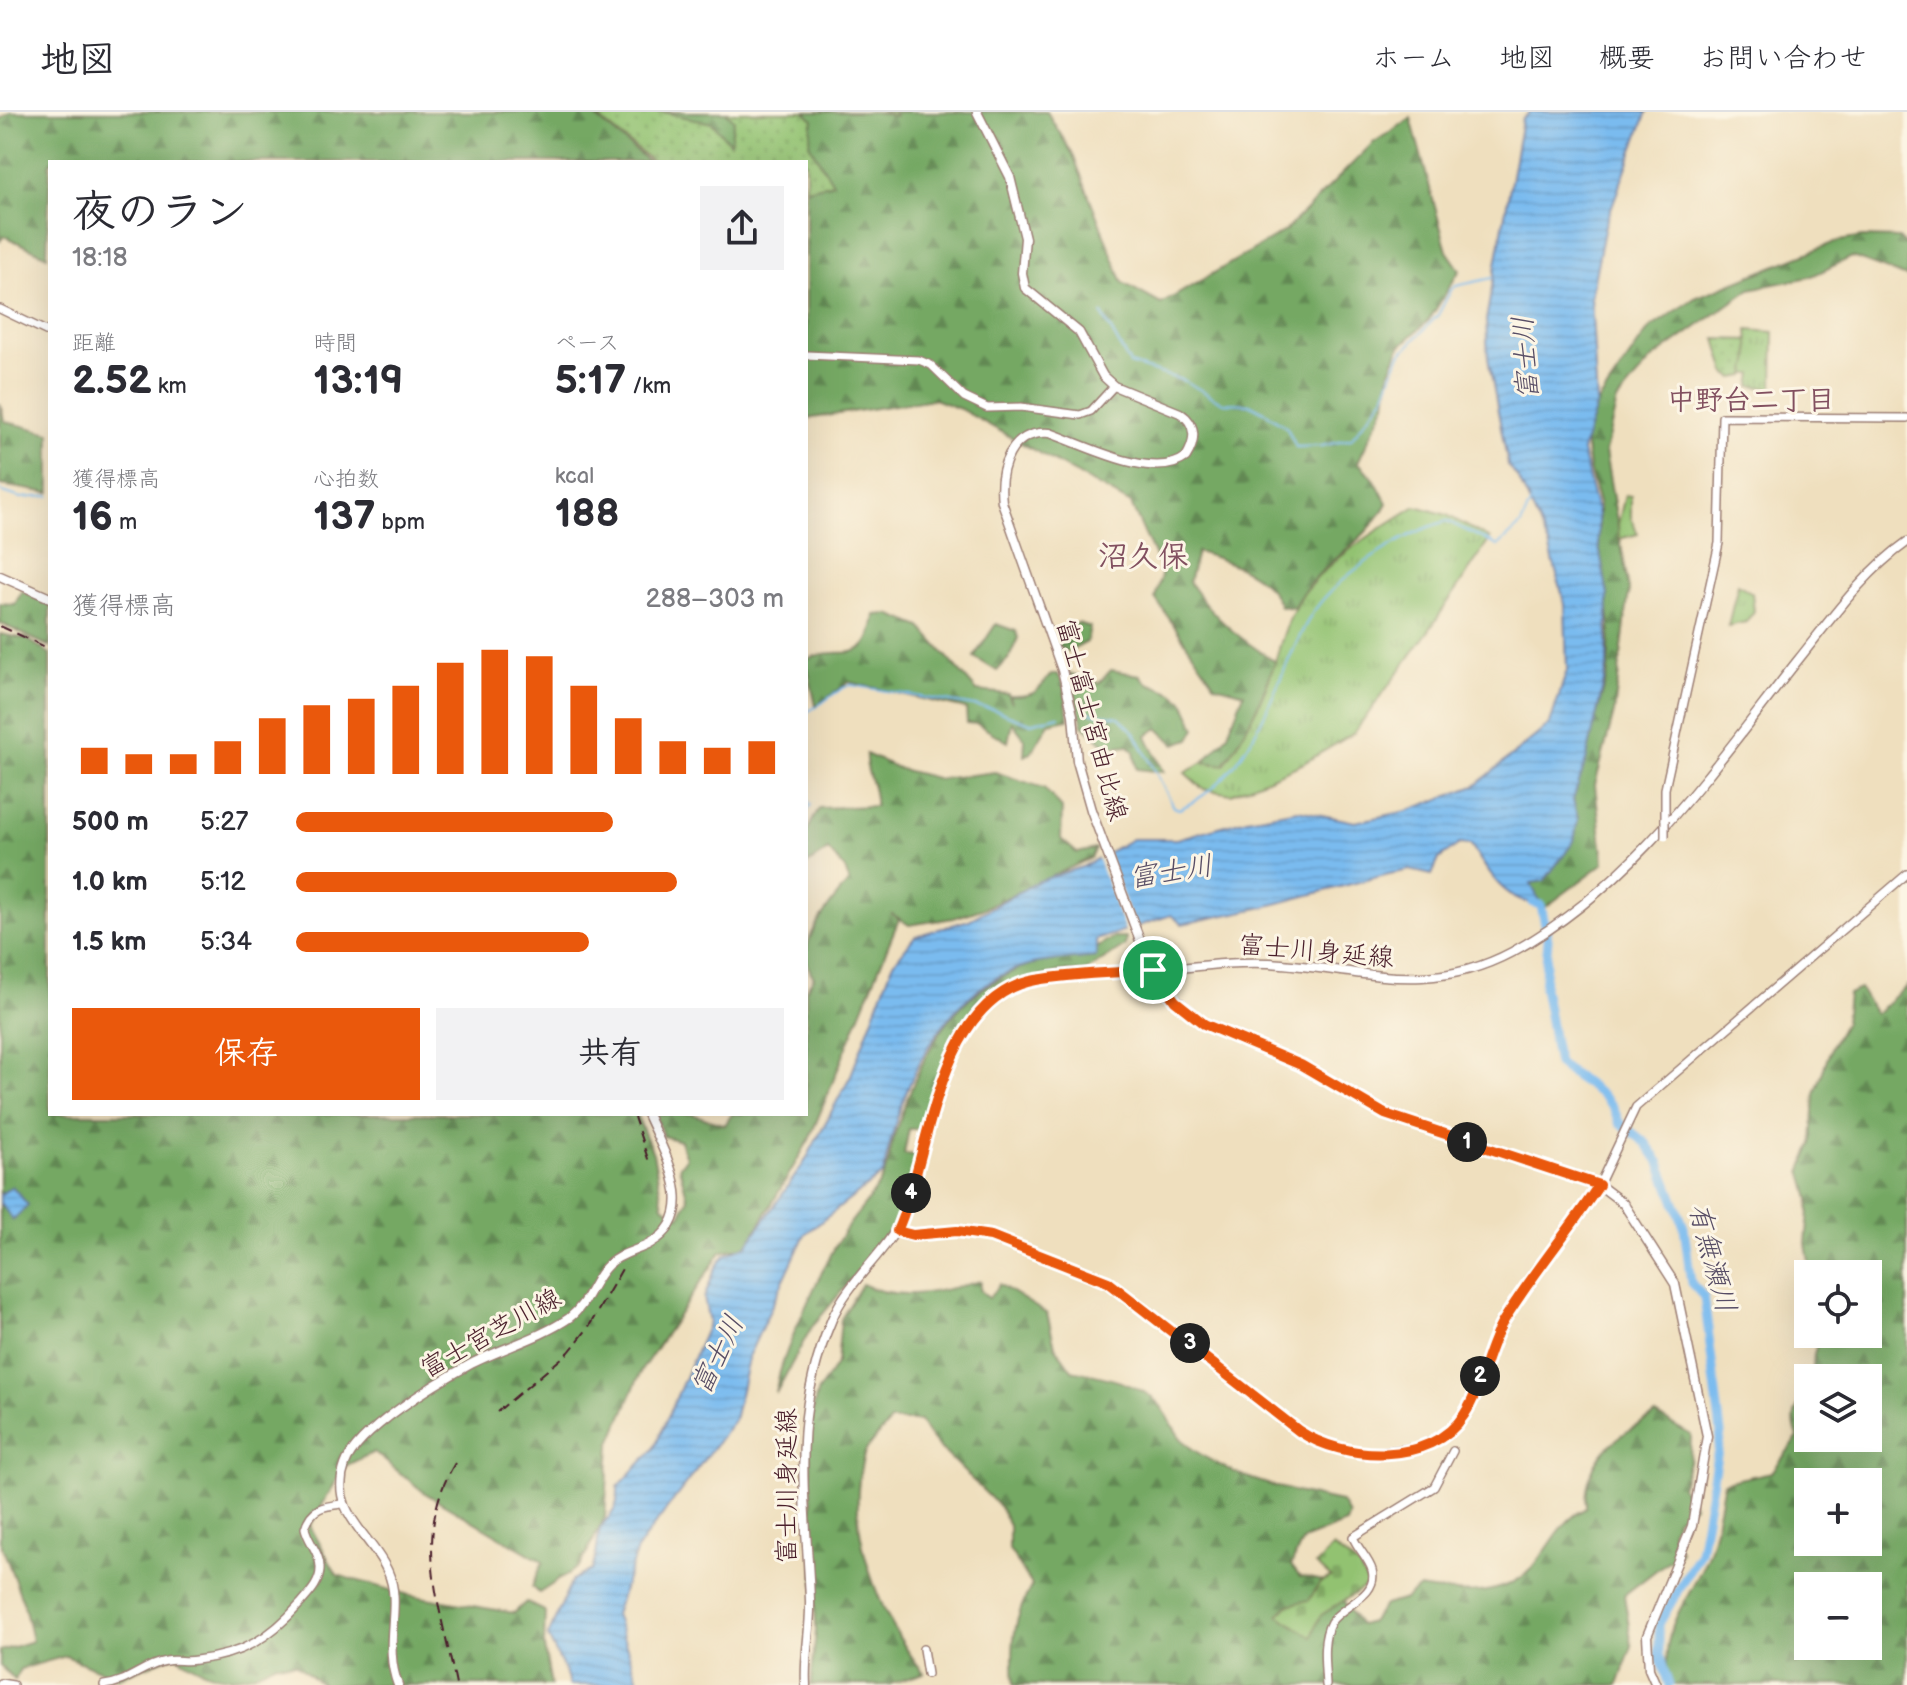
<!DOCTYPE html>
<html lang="ja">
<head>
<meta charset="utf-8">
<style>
	:root { --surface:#fff; --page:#f2f2f3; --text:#2b2b33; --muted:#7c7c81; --line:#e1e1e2; --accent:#ea580c }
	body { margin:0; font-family:"Balsamiq Sans","Klee One",sans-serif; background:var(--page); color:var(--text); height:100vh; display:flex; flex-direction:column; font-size:30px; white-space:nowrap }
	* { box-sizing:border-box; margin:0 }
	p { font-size:26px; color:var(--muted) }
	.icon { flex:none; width:44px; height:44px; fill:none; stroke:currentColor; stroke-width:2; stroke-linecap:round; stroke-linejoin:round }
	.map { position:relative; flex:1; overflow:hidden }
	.details { position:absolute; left:48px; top:48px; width:760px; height:956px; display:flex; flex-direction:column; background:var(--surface); border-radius:0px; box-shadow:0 8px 32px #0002 }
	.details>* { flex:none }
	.fabs { position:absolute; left:1794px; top:1148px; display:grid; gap:16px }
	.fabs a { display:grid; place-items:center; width:88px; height:88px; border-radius:0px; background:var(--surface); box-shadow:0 8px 32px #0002; font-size:40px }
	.pin { position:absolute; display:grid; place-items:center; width:68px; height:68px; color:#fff; margin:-34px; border:4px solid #fff; border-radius:50%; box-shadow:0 2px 8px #0007 }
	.km { position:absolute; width:40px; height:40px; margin:-20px; border-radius:50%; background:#222; color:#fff; font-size:22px; line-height:40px; text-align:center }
	.round { display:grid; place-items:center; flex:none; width:84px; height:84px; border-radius:0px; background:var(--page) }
	.head { display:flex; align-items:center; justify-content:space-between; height:136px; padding:0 24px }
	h1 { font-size:44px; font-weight:700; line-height:60px }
	.metrics { display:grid; grid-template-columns:repeat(3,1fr); gap:12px; height:136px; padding:8px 24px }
	.metrics div { display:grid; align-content:center }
	.metrics b { font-size:40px; font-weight:700 }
	.metrics small { font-size:22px; font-weight:400 }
	.metrics p { font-size:22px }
	.chart { height:224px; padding:16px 24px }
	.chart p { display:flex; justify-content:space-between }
	.chart svg { width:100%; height:144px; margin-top:8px; stroke:var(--accent); stroke-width:6 }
	.action { display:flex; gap:16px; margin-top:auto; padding:16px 24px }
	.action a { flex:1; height:92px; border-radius:0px; background:var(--accent); color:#fff; font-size:32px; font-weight:700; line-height:92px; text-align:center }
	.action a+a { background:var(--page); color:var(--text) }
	ul { padding:0 24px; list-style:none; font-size:26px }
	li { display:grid; grid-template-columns:128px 96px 1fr; align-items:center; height:60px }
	li i { height:20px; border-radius:10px; background:var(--accent) }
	header { display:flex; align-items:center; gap:48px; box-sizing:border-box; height:112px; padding:0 40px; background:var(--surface); border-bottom:2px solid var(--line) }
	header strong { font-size:38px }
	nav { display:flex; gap:44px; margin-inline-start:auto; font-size:28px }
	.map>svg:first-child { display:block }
	.grass { fill:url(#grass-dots); stroke:#6e704e; stroke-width:2 }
	.forest { fill:url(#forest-firs); stroke:#606447; stroke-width:2; fill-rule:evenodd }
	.cemetery { fill:url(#cemetery-stones); stroke:#6e704e; stroke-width:2 }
	.park { fill:url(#park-tufts); stroke:#6e704e; stroke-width:2 }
	.water { fill:url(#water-rules); stroke:#626d8d; stroke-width:2 }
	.pier { fill:#efdfbe }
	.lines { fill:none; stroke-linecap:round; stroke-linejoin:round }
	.stream { stroke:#7abbef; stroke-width:2 }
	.river { stroke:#7abbef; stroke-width:9 }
	.minor-casing { stroke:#9c7f74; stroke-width:10 }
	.major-casing { stroke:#9c7f74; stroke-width:11 }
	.minor { stroke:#fff; stroke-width:7 }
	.major { stroke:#fff; stroke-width:8 }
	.rail { stroke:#4a1f2b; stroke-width:2; stroke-dasharray:12 6; stroke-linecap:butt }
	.minor-bridge-casing { stroke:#9c7f74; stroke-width:10; stroke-linecap:butt }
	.minor-bridge { stroke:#fff; stroke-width:7 }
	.route-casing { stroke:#fff; stroke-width:16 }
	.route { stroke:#ea580c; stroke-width:10 }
	.labels { text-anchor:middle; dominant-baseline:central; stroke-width:6; stroke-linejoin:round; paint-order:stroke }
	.street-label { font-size:26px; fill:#4a1f2b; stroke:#fcf5e5 }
	.water-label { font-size:28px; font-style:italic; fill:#584e66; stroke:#fcf5e5 }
	.neighbourhood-label { font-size:28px; font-weight:bold; fill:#825060; stroke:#fcf5e5 }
	.quarter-label { font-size:30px; font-weight:bold; fill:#825060; stroke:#fcf5e5 }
</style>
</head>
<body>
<header>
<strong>地図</strong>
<nav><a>ホーム</a><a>地図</a><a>概要</a><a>お問い合わせ</a></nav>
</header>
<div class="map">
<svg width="1907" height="1573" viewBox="0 0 1907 1573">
	<defs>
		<pattern id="grass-dots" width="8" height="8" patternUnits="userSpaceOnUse" patternTransform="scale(2)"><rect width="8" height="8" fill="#92c271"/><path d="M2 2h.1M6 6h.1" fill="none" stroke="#7fa662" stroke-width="1.8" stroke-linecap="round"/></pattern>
		<pattern id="forest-firs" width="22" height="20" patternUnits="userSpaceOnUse" patternTransform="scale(2)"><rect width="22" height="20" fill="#75a863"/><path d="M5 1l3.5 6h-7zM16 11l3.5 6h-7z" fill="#628852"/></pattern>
		<pattern id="cemetery-stones" width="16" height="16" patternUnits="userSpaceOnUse" patternTransform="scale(2)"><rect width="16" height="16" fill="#92c271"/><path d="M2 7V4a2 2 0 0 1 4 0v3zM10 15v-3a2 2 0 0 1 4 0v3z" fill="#7fa662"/></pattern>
		<pattern id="park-tufts" width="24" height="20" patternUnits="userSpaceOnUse" patternTransform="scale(2)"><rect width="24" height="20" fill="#92c271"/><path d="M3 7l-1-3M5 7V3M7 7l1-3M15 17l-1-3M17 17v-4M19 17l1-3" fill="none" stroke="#7fa662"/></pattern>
		<pattern id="water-rules" width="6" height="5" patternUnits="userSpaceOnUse" patternTransform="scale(2)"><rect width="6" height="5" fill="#7abbef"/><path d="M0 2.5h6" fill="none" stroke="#6ba0cd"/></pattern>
	</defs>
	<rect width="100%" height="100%" fill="#fcf5e5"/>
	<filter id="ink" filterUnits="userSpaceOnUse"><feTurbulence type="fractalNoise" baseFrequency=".0125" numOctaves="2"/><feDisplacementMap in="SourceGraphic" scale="16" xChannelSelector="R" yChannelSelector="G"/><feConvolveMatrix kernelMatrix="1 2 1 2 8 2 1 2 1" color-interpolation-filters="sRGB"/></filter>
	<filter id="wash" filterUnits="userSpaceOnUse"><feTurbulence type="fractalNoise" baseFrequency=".006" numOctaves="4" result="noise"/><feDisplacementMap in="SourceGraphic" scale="32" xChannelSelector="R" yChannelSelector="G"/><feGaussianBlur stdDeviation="1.8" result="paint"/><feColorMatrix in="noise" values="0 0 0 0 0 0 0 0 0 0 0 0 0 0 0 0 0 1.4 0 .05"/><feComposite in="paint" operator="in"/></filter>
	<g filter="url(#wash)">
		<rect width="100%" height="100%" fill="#efdfbe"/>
		<!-- grass -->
		<path class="grass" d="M591,0H898L900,7L843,80L806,77V50H653Z
			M1716,227L1753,228L1754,248L1746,264L1734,266L1726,261Z"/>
		<!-- forest -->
		<path class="forest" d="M10,0H590L649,50H50L47,144L4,124L0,129V7Z
			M663,0H726L734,8L730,31L712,11Z
			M805,0H875L895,4L894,0H1047L1073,43L1123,171L1161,192L1285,119L1373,31L1411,6L1447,139L1460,158L1429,208L1400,234L1390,259L1386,291L1358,350L1375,368L1387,391C1363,436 1319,449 1293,496L1280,494C1270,464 1226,448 1197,440L1189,470C1213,506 1240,527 1276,550L1246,621L1223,653L1203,650L1227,624L1244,581L1215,573L1155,486L1162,460L1131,392L960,297L934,287L806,307V77L833,71L809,32L813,8Z
			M1862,125L1899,126L1907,134V165L1852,145L1810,165L1750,177L1651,248L1617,289L1605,340L1629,478L1614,601L1595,673L1604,751L1542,798L1530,771L1578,707L1573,688L1608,561L1610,513L1598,429L1599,391L1589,357L1585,327L1597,292L1649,217L1695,186L1835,130Z
			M0,291L4,309L50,321V381L0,373Z
			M22,479L50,493V535L0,511V491L15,492Z
			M889,502L921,515L977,579L1008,582L1012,591L1010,584C1034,585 1038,580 1051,562H1058L1065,576L1068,607L1049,611L1031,641L1024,644L1025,627L1012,610L1008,630L977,612L967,611L966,597L849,570L816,594L806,548C839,529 868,561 875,503Z
			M1078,511L1090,515L1087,530L1068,540L1057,534L1064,517Z
			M996,512L1016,519L1018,526L1009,546L997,559L974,545Z
			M0,522L27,527L50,542V1002H636L653,1041L663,1094L680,1104L688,1087L679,1055L686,1046L680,1029L663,1024L655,1002H692L725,1013L732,1002H806V877L814,865C790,834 830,794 849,769L845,757L828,738L806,753V721L819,696L875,694C877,674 864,661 866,642L900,657L940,667L995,660L1044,676L1062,696L1061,727L1077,741L1096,737L1091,746L982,797L954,806L909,813L891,801L899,807L809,1028L747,1134L721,1140L641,1259L610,1333L605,1405L580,1454L539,1481L532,1475L543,1450L425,1381L374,1340L345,1354L310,1414L337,1463L409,1483L514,1501L526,1490L545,1499L544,1535L551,1573H322L296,1552L276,1551C241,1573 212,1569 176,1543L118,1566L66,1544L20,1557L15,1568L0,1554V1539L32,1529L24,1493L0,1429Z
			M1111,558L1140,563L1146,570L1173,581L1184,590L1196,616L1190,627L1175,632L1158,616L1147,624L1164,660L1137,657L1134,639L1128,633L1107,635L1083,613L1069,561L1099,571Z
			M1114,825H1126L1125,834L1085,860L1061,859L1000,875L974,896L959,920L925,1017H909L904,1042L917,1043L897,1106L885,1127L811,1216L776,1281C776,1251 829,1141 848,1114C860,1097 874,1084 883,1065C889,1052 890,1037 894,1024C910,977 931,919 970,886C984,875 1006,861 1023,855C1055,844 1086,846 1114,825Z
			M1907,874V1573H1668C1660,1506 1686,1499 1707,1444C1716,1421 1719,1394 1724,1370L1772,1360L1798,1325C1790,1305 1796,1295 1808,1278V1326H1868V1266H1812L1814,1242L1820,1222H1868V1162H1811L1806,1132L1810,1087L1802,1058L1812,1032L1815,982L1831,936L1845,910L1848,882L1860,877L1875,902ZM1808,1370H1868V1430H1808ZM1808,1474H1868V1534H1808Z
			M981,1169L980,1178L989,1186L999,1172L1047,1202L1055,1234L1072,1258C1099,1264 1138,1270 1158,1291C1171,1305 1175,1325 1191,1336C1235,1367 1288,1379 1341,1390L1349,1403L1346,1411L1303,1428L1291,1453L1300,1465C1342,1468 1338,1487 1360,1513L1371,1510L1384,1493L1405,1487L1419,1476C1456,1482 1504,1487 1532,1456C1552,1434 1559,1410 1586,1396C1585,1344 1614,1325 1656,1303L1691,1323L1690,1347L1681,1375L1694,1394L1676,1407L1671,1420L1680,1439L1675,1450L1668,1449L1624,1483L1632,1534L1618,1573H1014C1011,1535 1013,1506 1032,1473L1009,1437V1414L1000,1395L933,1329L920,1309H890C883,1320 867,1332 864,1343C843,1416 879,1505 924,1561L888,1573H811L816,1518L809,1314L817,1281L837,1251L841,1207L862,1172C901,1191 941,1179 981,1169Z"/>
		<!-- cemetery -->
		<path class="cemetery" d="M1333,1435L1359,1455L1368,1473L1320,1504L1312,1525L1278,1503L1288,1493L1309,1488L1320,1471L1331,1466L1316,1453Z"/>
		<!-- park -->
		<path class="park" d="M1748,218L1774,220L1773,276L1751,274L1753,262H1746L1750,245Z
			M1625,383L1631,384V406L1638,422L1619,427L1618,412Z
			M1416,394L1447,403L1490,427L1430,517L1354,621L1302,652L1231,682L1203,677L1185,661L1203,650L1224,653C1240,628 1254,605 1265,578C1279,545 1284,503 1308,476C1336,442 1379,418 1416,394Z
			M1738,472L1752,481L1754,499L1746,510L1728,514Z"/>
		<!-- water -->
		<path class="water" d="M1530,0H1647L1605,113L1591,184L1597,292L1582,339L1598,403V429L1608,483L1607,556L1587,646L1573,688L1578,707L1574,729L1544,769L1531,771L1541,793C1504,789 1490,763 1471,733L1459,732L1439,747L1432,763L1410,758L1389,762L1264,795L1182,812L1171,803L1096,828V845C1074,848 1050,847 1029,853C938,877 899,980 883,1062L805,1122L749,1243L734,1308L638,1435L615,1502L640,1573H569C565,1553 555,1543 548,1524L572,1468L592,1458C597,1444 597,1434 599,1420C603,1404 619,1407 618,1375L654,1337L709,1210L704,1186L716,1155L725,1143L747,1133L804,1051L851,963L893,852L915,824L969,808L1039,769L1082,755L1132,727H1177L1247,707L1298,698L1355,710L1407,699L1475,674L1550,612L1567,558L1565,493L1549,433L1520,370L1508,353L1488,246L1486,208L1522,8Z
			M12,1074L28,1093L13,1108L0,1091V1083Z"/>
		<!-- pier -->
		<path class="pier" d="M1106,737L1136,819L1126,822L1096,742Z"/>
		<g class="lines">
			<!-- stream -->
			<path class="stream" d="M1102,202L1130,252L1185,269L1223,291L1249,292L1268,302L1287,316L1296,335L1322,334L1351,327L1384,285L1399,244L1438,203L1451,178L1456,174L1492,166
				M0,379L21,386L50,384
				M806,600C824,594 834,577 851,573L992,597L1030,611L1059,604
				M1087,600L1119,605L1135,621L1174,695L1179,697C1257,663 1271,572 1310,505C1334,465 1403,421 1447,409L1498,434L1521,413L1531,390
				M806,686L811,693L806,698"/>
			<!-- river -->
			<path class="river" d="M1533,791L1541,793L1548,827L1544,876L1558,952L1602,983L1613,995L1619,1010L1646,1031L1660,1051L1684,1115L1691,1171L1704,1185L1721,1321L1700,1440L1659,1512V1543L1669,1573"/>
		</g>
	</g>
	<g filter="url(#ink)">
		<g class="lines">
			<!-- minor casing -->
			<g class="minor-casing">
				<path id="minor" d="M0,197L50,221
					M806,243L919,248L931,253L964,285L987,296L1021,295L1080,303L1091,299L1114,274
					M1665,708V677L1719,431L1722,305L1907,306
					M897,1119L908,1123L957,1119L991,1124L1108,1170L1299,1319L1326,1333L1366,1342L1421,1335L1454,1316L1469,1295L1503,1210L1599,1073L1636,995L1907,762
					M923,1537L927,1562
					M0,1571L13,1573
					M104,1573C128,1571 143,1553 166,1549C175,1547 186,1550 196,1548C242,1543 270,1526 300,1492C310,1481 321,1470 320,1455C320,1441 308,1430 305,1416C311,1395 324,1394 343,1392
					M1326,1573C1325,1554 1321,1528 1331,1510C1341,1493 1379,1485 1372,1458C1369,1447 1357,1436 1353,1425L1434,1375L1453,1339"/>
			</g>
			<!-- major casing -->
			<g class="major-casing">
				<path id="major" d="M977,0L1010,65L1025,126L1022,161L1025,176L1079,220L1103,264L1114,274L1180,301C1197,312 1196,329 1186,345C1154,370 1085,333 1050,321C1010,318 998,357 1002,390L1062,558L1073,603L1077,649L1091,698L1144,839L1163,875L1204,912L1301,953L1385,1002L1599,1073L1623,1091L1675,1172L1707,1324L1692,1414L1647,1524L1649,1557L1656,1573
					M0,464L50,486
					M398,1573C382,1532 403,1493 388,1460C372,1423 328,1400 345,1353C357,1318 438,1270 471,1252C502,1236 540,1226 569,1206C588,1192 592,1168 608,1153C620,1141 637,1139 651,1131C702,1102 664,1041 647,1002
					M806,1573C804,1544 811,1517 810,1488C806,1384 789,1308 832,1207C849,1167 886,1142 904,1103C923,1047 936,959 969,912C983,891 1004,878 1028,870C1065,858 1109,861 1148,859C1188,856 1228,849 1269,851C1358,856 1426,886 1512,840C1634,774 1714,654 1798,548C1831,507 1863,461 1907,430"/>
			</g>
			<!-- minor -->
			<use href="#minor" class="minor"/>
			<!-- major -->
			<use href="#major" class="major"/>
			<!-- rail -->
			<path class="rail" d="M0,514L50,537
				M633,1002L649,1050
				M497,1300L569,1240L588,1216L622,1157
				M455,1351C411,1424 441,1495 456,1573"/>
			<!-- minor-bridge casing -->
			<g class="minor-bridge-casing">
				<path id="minor-bridge" d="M1665,708V725"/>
			</g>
			<!-- minor-bridge -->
			<use href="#minor-bridge" class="minor-bridge"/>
		</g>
	</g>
	<g class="lines" filter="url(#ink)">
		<!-- route casing -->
		<g class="route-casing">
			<path id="route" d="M1153,858L1175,889L1204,912L1301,953L1385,1002L1599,1073C1569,1119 1533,1161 1504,1208C1486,1237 1483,1274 1464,1303C1431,1354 1344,1349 1299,1319L1108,1170L991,1124L957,1119L913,1123L897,1119C931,1044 936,885 1036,868C1074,861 1114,861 1153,858Z"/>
		</g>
		<!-- route -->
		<use href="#route" class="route"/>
	</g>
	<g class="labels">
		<!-- street labels -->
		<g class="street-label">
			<text transform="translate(1091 608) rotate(75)">富士富士宮由比線</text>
			<text transform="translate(1316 840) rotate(5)">富士川身延線</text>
			<text transform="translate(491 1222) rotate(-29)">富士宮芝川線</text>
			<text transform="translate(787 1374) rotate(-90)">富士川身延線</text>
		</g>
		<!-- water labels -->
		<g class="water-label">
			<text transform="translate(1526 246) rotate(-94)">富士川</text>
			<text transform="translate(1171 760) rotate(-9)">富士川</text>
			<text transform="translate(1712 1146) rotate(75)">有無瀬川</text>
			<text transform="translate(718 1243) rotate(-64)">富士川</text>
		</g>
		<!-- neighbourhood labels -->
		<g class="neighbourhood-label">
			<text x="1751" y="288">中野台二丁目</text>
		</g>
		<!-- quarter labels -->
		<g class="quarter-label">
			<text x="1143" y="445">沼久保</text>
		</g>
	</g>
</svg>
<div class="fabs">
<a><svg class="icon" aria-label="locate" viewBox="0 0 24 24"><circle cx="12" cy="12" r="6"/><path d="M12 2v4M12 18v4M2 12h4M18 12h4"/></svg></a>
<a><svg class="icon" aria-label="layers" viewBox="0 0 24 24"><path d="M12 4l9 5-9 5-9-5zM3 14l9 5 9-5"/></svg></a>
<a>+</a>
<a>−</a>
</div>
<div class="pin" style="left:1153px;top:858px;background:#1e9e55"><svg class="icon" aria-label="arrive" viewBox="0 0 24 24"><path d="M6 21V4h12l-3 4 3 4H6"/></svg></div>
<b class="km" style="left:1467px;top:1030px">1</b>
<b class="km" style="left:1480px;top:1264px">2</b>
<b class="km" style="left:1190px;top:1231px">3</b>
<b class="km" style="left:911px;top:1081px">4</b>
<section class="details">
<div class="head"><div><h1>夜のラン</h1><p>18:18</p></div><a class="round"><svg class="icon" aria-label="share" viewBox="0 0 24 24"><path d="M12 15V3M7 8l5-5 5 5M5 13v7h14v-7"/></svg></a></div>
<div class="metrics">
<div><p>距離</p><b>2.52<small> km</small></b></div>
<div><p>時間</p><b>13:19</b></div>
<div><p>ペース</p><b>5:17<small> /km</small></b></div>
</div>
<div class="metrics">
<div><p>獲得標高</p><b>16<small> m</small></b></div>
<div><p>心拍数</p><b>137<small> bpm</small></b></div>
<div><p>kcal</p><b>188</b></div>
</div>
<div class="chart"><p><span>獲得標高</span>288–303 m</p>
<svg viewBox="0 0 160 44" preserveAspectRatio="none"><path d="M5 44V36M15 44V38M25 44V38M35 44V34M45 44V27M55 44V23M65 44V21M75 44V17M85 44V10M95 44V6M105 44V8M115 44V17M125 44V27M135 44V34M145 44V36M155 44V34"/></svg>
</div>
<ul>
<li><b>500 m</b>5:27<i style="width:65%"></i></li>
<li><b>1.0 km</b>5:12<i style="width:78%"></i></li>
<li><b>1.5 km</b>5:34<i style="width:60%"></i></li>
</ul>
<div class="action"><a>保存</a><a>共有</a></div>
</section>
</div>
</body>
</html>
